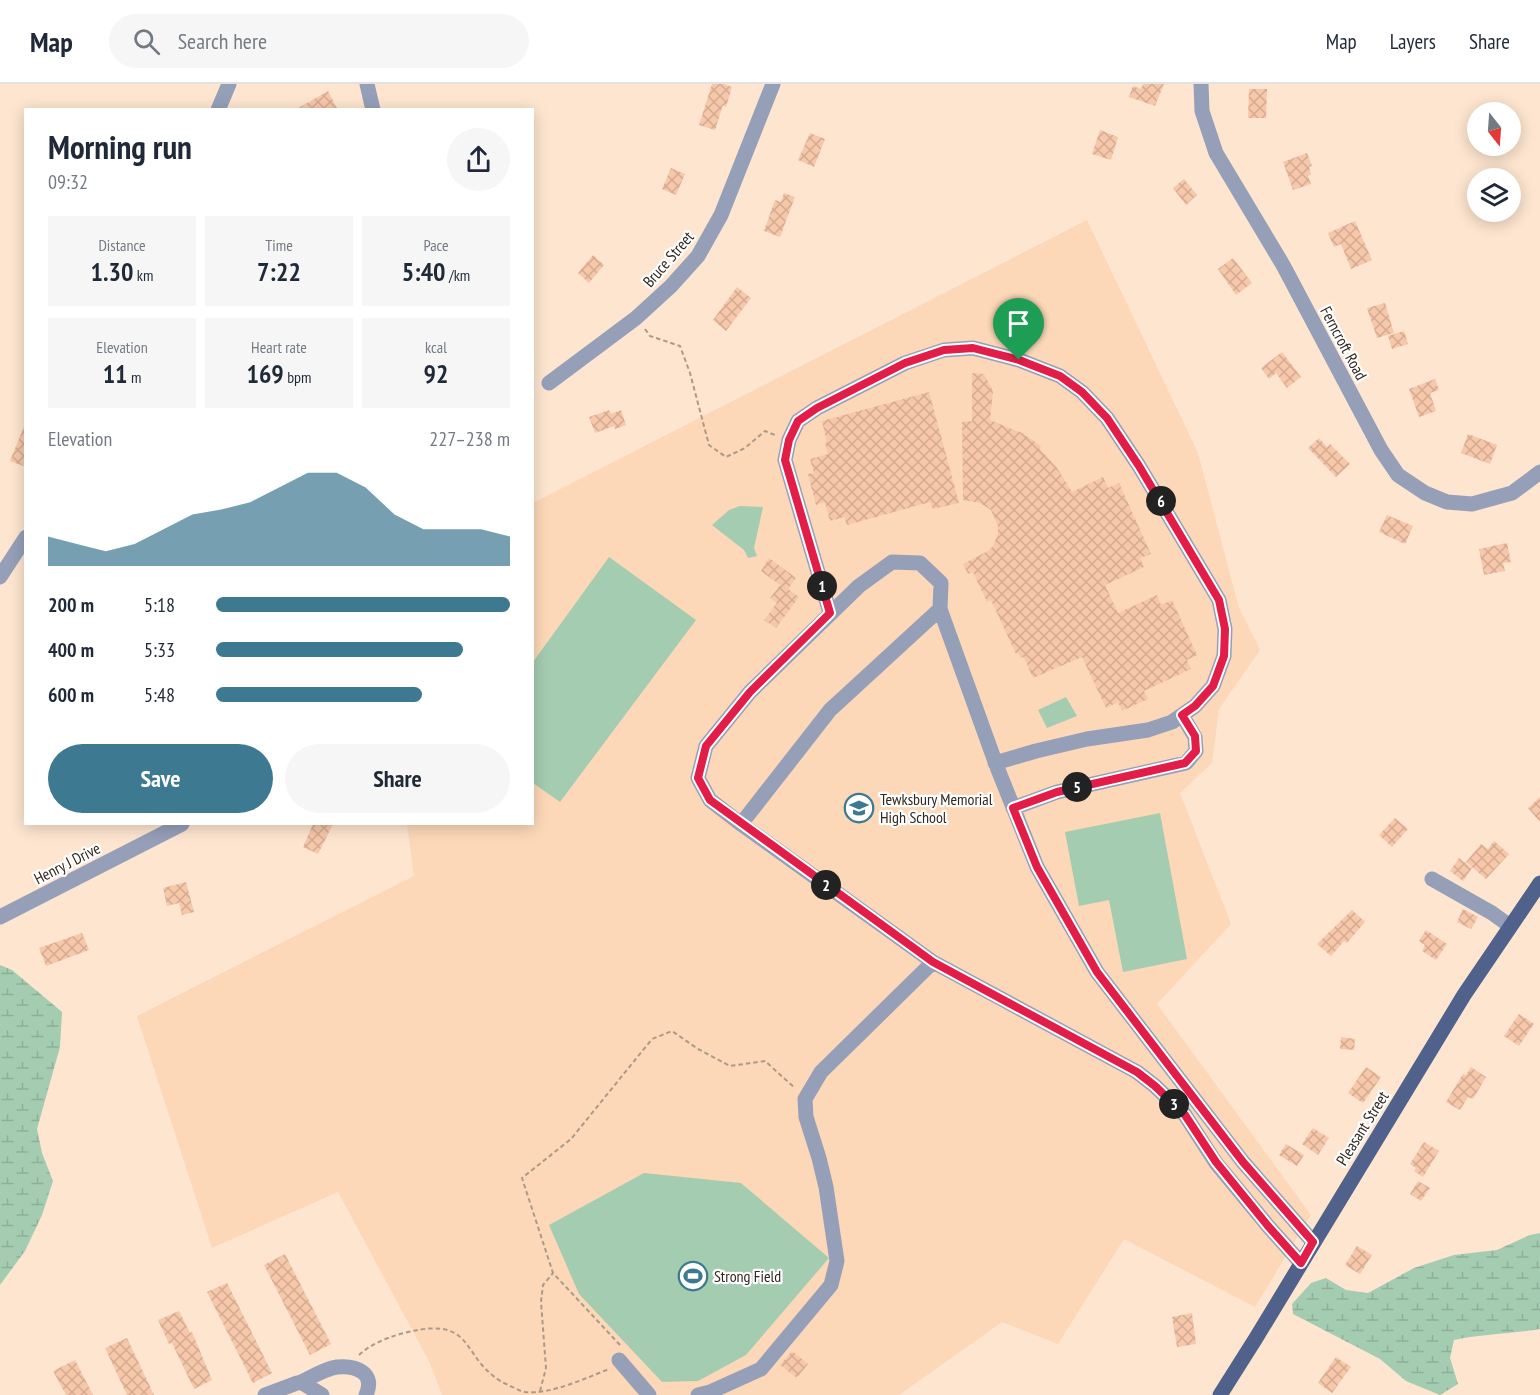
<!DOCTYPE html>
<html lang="en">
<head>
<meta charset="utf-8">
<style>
	:root { --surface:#fff; --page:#f6f6f7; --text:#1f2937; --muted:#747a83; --line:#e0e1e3; --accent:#3d7991 }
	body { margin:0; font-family:"PT Sans Narrow",sans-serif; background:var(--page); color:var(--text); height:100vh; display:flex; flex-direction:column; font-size:22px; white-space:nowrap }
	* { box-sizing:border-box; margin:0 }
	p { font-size:20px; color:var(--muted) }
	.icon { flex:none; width:33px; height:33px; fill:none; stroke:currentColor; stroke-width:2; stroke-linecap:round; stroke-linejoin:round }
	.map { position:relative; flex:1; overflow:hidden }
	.panel { position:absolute; left:24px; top:24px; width:510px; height:717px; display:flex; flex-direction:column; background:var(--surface); border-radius:0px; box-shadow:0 3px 15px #0003 }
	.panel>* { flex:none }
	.needle { width:39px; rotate:163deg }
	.buttons { position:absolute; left:1467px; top:18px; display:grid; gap:12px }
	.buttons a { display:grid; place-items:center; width:54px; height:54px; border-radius:50%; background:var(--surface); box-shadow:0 3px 15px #0003; font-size:30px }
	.pin { position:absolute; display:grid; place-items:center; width:51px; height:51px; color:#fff; margin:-62px -26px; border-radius:50% 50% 50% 0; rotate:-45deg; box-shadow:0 0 6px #0007 }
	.pin .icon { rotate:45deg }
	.km { position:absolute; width:30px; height:30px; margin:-15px; border-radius:50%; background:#222; color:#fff; font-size:16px; line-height:30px; text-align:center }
	.round { display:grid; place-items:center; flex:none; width:63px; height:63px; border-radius:32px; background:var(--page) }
	.summary { display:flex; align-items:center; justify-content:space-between; height:102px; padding:0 24px }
	h1 { font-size:33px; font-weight:700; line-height:45px }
	.stats { display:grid; grid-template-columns:repeat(3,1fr); gap:9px; height:102px; padding:6px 24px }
	.stats div { display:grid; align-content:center; border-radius:0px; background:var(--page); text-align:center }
	.stats b { font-size:26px; font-weight:700 }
	.stats small { font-size:16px; font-weight:400 }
	.stats p { font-size:16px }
	.chart { height:168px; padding:12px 24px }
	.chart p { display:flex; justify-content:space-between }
	.chart svg { width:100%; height:108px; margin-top:6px; fill:var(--accent); opacity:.7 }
	.primary-button { display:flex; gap:12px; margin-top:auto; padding:12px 24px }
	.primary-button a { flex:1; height:69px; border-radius:36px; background:var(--accent); color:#fff; font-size:24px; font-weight:700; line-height:69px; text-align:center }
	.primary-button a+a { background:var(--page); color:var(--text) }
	ul { padding:0 24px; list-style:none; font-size:20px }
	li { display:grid; grid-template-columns:96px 72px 1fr; align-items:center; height:45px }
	li i { height:15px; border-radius:8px; background:var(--accent) }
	header { display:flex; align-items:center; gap:36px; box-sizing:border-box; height:84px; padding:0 30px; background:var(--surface); border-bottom:2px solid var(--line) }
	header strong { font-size:28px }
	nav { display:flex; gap:33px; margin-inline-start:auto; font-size:21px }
	.search { width:420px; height:54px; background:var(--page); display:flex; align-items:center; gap:15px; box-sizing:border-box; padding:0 21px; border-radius:33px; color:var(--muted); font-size:22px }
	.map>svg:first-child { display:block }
	.built { fill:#fcd8b8 }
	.wetland { fill:url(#wetland-marsh) }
	.green { fill:#a4ccb1 }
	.building { fill:url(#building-cross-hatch) }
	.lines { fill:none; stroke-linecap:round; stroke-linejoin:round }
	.path { stroke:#ac9a88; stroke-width:2; stroke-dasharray:4.5 3; stroke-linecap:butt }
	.minor { stroke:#959fb8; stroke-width:15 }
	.major { stroke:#50618c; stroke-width:15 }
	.route-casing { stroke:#fff; stroke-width:12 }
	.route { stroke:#e11d48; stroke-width:8 }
	.labels { text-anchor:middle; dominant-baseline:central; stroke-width:4.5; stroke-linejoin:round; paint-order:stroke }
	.street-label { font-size:16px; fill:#32271d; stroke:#fff }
	.poi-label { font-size:16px; fill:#32271d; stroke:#fff; text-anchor:start }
</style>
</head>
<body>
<header>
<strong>Map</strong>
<div class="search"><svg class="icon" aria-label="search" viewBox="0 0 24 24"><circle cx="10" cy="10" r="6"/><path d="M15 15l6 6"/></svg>Search here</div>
<nav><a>Map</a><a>Layers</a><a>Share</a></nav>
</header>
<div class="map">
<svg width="1540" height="1311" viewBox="0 0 1540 1311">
	<defs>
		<pattern id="wetland-marsh" width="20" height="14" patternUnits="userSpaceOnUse" patternTransform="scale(1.5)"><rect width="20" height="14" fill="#a4ccb1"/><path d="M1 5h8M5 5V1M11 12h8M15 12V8" fill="none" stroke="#8eaf98"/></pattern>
		<pattern id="building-cross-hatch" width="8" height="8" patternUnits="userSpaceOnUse" patternTransform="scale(1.5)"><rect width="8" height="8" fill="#f7c7aa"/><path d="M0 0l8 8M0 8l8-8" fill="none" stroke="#d4ab92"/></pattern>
	</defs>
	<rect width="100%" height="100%" fill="#fde5cf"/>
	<!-- built -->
	<path class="built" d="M1087,136L1198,369L1239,524L1260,566L1219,625L1212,679L1180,709L1231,840L1157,920L1311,1131L1255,1223L1124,1155L1058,1260L1002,1238L899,1311H442L430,1279L338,1108L212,1164L137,932L414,792L407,740H532L533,419Z"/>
	<!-- wetland -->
	<path class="wetland" d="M0,881L12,886L62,928L60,963L37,1045L42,1069L53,1097L42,1131L25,1167L0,1201Z
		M1540,1149V1245C1511,1250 1482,1250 1454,1256L1450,1274L1458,1300L1440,1311L1406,1297L1380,1275L1293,1230L1292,1220L1311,1199L1326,1194L1346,1206L1368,1209L1414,1184L1454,1171L1497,1166L1530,1151Z"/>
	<!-- green -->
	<path class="green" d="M740,422L763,423L754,464L757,472L748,474L744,466L712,441L729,426Z
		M609,473L696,536L560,718L533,699V578Z
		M1066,613L1077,632L1047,644L1038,626Z
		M1160,729L1187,875L1123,888L1109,816L1079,822L1065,748Z
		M644,1089L741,1099L829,1174L746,1271L698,1297L662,1298L579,1210L549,1141Z"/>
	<!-- building -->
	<path class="building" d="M712,0H724L732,3L726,23L723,21L715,46L699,41Z
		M1143,0H1164L1155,22L1129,13L1133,2L1141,5Z
		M1249,5H1267L1266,34H1248Z
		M328,7L338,26H295Z
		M1100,46L1118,53L1111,76L1092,70Z
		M810,49L825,55L814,83L798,76Z
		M1307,69L1312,82L1309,83L1311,91L1308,92L1311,100L1293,106L1283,78Z
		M671,84L685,90L676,111L662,105Z
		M1184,95L1197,111L1186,121L1173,104Z
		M784,109L795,113L780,153L764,147L775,116L781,118Z
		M1355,137L1372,176L1351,185L1341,160L1334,163L1328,149Z
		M593,171L604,181L589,199L578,189Z
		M1233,174L1252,199L1236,211L1218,185Z
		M737,203L751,214L726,247L713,236Z
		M1385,219L1394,249L1377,254L1367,224Z
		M1404,247L1408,260L1392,265L1388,252Z
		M1282,268L1301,293L1287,304L1276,289L1269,295L1261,284Z
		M972,289L984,290L993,307L990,336L1022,349L1041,362L1039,364L1057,384L1072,408L1103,393L1108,404L1119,399L1151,470L1140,474L1144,483L1105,501L1118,529L1157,511L1161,521L1172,516L1197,571L1187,576L1191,585L1144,607L1148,615L1122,627L1118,618L1106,624L1082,573L1033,594L1024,573L1021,574L1018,569L1016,570L991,516L987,518L973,488L968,490L963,480L988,467L993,462L998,450V442L991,426L980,419L963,416L962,338L972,337Z
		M1435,295L1439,306L1430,309L1436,327L1419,333L1409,305Z
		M929,308L959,419L933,425L930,418L847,441L844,433L830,437L825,418L816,421L808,390L814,389L810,375L828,370L825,359H827L822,337Z
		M609,326L611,330L621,326L626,341L615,345L614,342L595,349L589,333Z
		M25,340H26V383L10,377Z
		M1468,350L1497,361L1490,380L1461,369Z
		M1319,354L1327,363L1330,360L1350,380L1336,393L1308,364Z
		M1387,431L1413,442L1405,460L1379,448Z
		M1507,459L1511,478L1503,479L1505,487L1484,491L1479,465Z
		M769,474L796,494L788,505L799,513L776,544L764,536L777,519L770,514L780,501L761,487Z
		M1540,713V738L1528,724Z
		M1395,734L1408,745L1392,763L1379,751Z
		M313,740H333L318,770L303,763Z
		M1494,757L1509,770L1486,795L1466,778L1481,760L1488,765Z
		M1459,774L1472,784L1463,797L1450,787Z
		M186,798L194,828L182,831L179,819L167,822L163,804Z
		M1463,825L1478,833L1471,845L1457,838Z
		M1352,826L1365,838L1347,859L1344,857L1331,872L1317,860Z
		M1426,846L1447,860L1436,876L1422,867L1425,861L1419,857Z
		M82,849L89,866L46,882L39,864Z
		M1519,930L1534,940L1519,962L1504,952Z
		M1341,953L1355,955L1354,966L1340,965Z
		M1366,983L1381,993L1363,1019L1348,1009Z
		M1471,983L1486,993L1473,1015L1468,1013L1460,1026L1446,1018L1463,990L1466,991Z
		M1313,1044L1329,1054L1318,1071L1302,1060Z
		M1424,1058L1439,1067L1423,1093L1414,1087L1416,1084L1410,1080Z
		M1286,1060L1304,1071L1297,1082L1279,1071Z
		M1418,1097L1430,1104L1421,1117L1410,1110Z
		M1357,1162L1372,1171L1360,1190L1345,1181Z
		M285,1170L331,1260L310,1271L264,1181Z
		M227,1199L272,1289L253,1299L207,1208Z
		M179,1227L190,1249L192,1248L212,1296L194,1305L172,1259L169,1260L158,1236Z
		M1192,1229L1196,1260L1177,1263L1172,1233Z
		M127,1254L154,1311H127L105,1264Z
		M792,1267L808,1280L797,1294L780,1281Z
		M1336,1273L1351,1283L1332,1309L1318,1299Z
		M75,1276L93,1311H66L53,1287Z"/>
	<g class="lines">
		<!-- path -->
		<path class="path" d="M645,245L650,252L680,262L690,289L709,361L726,373L745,364L765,347L775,351
			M620,1261L553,1189L522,1094L571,1055L652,955L672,947L698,965L730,982L765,977L795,1004
			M359,1271C372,1259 391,1252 408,1248C479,1231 459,1278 508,1301C513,1303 519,1307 525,1308C550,1311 586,1294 609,1285
			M540,1307L546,1284L541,1218L543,1201L553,1189"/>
		<!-- minor -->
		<path class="minor" d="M367,0L373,26
			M1201,0L1202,27L1216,69L1283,181L1381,366L1398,391L1425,409L1447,418L1472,420L1512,409L1540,388
			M218,26L229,0
			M549,299L636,234L671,202L698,172L721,131L773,0
			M0,493L26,453
			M830,529L785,376L789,356L798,337L817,324L905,279L944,266L973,264L1019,276L1060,292L1082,308L1107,334L1139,382L1219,516L1225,545L1224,572L1213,602L1195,622L1172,638L1148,646L1087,655L1036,667L995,679
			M1013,724L1057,708L1186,679L1196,667L1195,653L1182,631
			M741,740L710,716L698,694L706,662L750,608L859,502L892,478L920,479L941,499L940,525
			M1432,795L1492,829L1510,842
			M0,833L182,740
			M1301,1179L1268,1142L1216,1079L1185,1031L1155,1002L1137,988L933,878L741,740L830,626L940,525L997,683L1037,783L1097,888L1243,1078L1313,1158
			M619,1276L649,1311
			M265,1311L297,1299
			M322,1311L301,1298C312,1293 324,1285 337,1283C356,1281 376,1289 366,1311
			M698,1311L710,1308L761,1285L831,1201L837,1177L826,1103L819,1074L806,1033L805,1015L821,988L933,878"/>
		<!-- major -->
		<path class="major" d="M1220,1311L1256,1254L1464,911L1540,799"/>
	</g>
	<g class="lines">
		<!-- route casing -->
		<g class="route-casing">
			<path id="route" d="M973,264L1019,276L1060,292L1082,308L1107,334L1139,382L1219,516L1225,545L1224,572L1213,602L1195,622L1182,631L1195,652L1196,667L1185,679L1057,708L1013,724L1037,783L1097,888L1243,1078L1313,1158L1301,1179L1268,1142L1216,1078L1185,1031L1155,1002L1137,988L933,878L710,716L698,694L706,662L750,608L830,529L785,376L789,356L798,337L817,324L905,279L944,266Z"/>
		</g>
		<!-- route -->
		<use href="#route" class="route"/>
	</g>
	<!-- icons -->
	<defs>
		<g id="school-ring" transform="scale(1.5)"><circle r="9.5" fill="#fff" stroke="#3d7991" stroke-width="1.5"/><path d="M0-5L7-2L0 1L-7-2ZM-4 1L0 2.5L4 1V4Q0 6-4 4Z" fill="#3d7991"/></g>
		<g id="stadium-ring" transform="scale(1.5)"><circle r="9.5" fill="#fff" stroke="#3d7991" stroke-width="1.5"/><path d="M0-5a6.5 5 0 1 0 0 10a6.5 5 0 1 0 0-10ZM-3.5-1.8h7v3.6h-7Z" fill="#3d7991"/></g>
	</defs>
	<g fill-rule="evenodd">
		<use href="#school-ring" x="859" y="724"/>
		<use href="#stadium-ring" x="693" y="1192"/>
	</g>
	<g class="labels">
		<!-- street labels -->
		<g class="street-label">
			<text transform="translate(668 175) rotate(-49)">Bruce Street</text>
			<text transform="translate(1344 259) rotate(62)">Ferncroft Road</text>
			<text transform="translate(67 779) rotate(-27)">Henry J Drive</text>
			<text transform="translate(1362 1044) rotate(-58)">Pleasant Street</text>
		</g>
		<!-- poi labels -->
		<g class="poi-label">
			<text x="880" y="715">Tewksbury Memorial<tspan x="880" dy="18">High School</tspan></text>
			<text x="714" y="1192">Strong Field</text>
		</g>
	</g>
</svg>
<div class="buttons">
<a><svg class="needle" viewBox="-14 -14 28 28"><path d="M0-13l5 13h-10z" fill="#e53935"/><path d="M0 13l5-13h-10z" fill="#747a83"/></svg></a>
<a><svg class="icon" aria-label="layers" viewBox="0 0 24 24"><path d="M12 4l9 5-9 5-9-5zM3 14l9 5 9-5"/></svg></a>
</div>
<div class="pin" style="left:1019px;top:276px;background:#1e9e55"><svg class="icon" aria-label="arrive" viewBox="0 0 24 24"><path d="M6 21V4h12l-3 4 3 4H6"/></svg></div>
<b class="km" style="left:822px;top:502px">1</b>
<b class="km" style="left:826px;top:801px">2</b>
<b class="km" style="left:1174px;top:1020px">3</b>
<b class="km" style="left:1077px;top:703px">5</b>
<b class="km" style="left:1161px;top:417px">6</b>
<section class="panel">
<div class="summary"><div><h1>Morning run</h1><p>09:32</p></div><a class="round"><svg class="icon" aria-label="share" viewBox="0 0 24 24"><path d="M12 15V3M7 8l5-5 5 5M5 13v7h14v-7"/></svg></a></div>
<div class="stats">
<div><p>Distance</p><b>1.30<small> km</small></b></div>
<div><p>Time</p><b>7:22</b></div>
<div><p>Pace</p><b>5:40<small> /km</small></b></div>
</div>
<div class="stats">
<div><p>Elevation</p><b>11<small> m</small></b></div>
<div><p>Heart rate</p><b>169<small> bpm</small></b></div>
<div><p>kcal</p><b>92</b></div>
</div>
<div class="chart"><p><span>Elevation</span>227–238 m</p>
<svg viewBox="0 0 160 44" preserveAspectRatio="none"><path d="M0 44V32L10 35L20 38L30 35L40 29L50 23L60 21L70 18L80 12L90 6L100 6L110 12L120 23L130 29L140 29L150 29L160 32V44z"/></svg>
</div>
<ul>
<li><b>200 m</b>5:18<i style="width:100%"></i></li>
<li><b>400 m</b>5:33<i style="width:84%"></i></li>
<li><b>600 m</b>5:48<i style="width:70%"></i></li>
</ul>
<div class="primary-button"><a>Save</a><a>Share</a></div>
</section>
</div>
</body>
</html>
